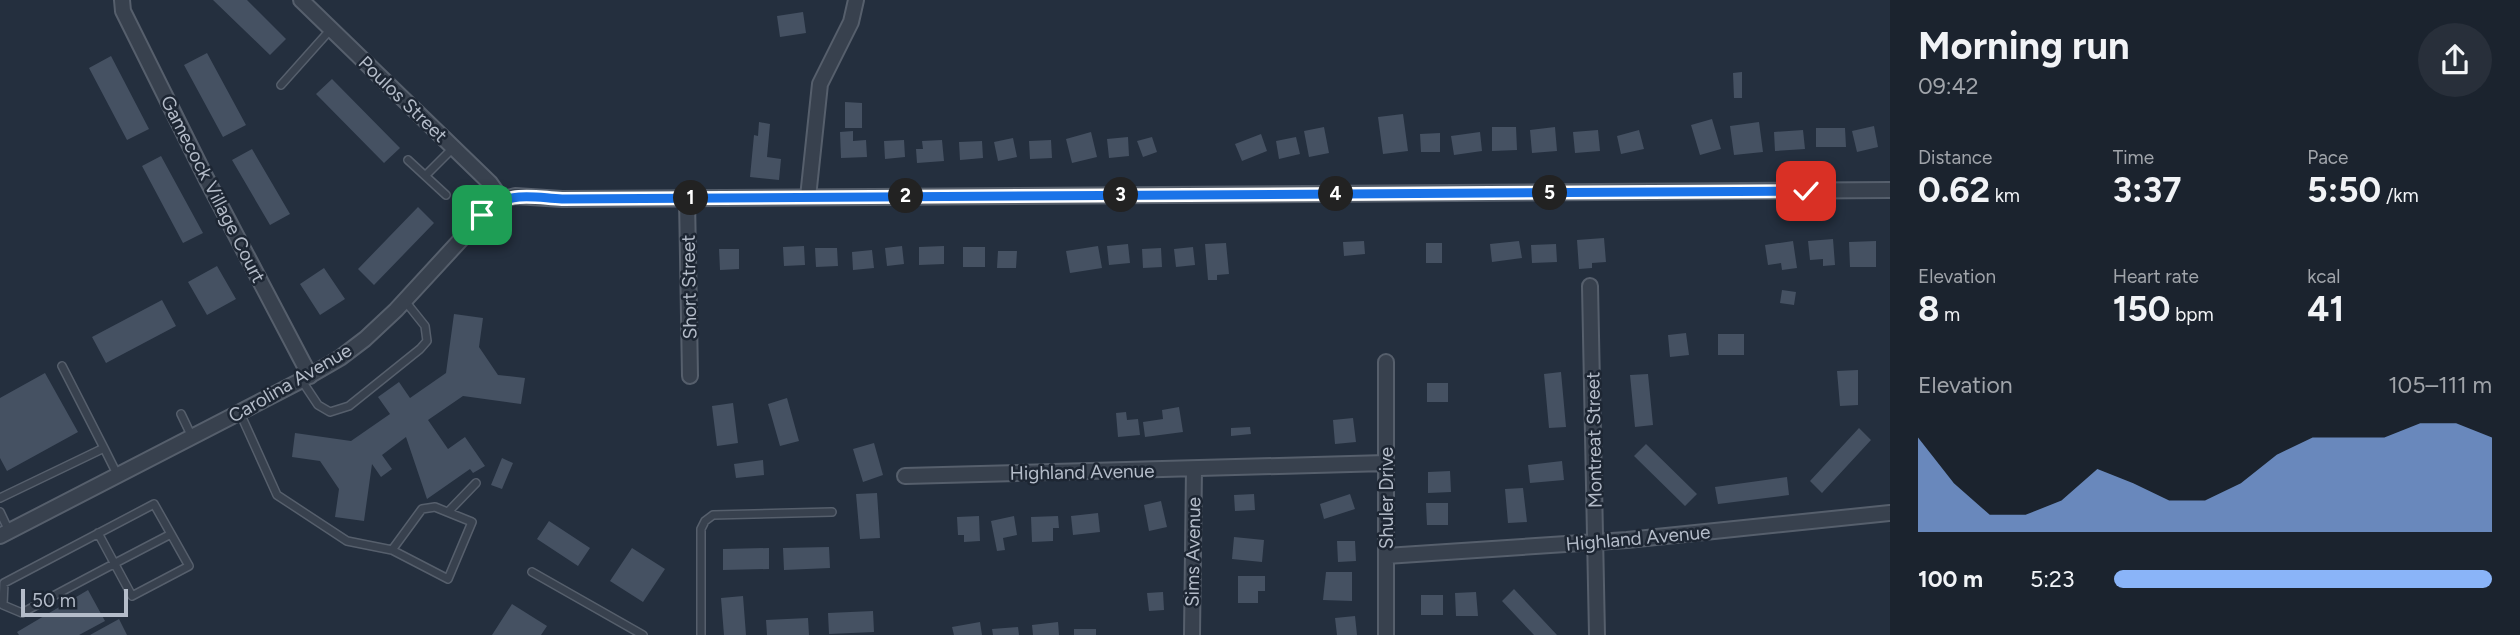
<!DOCTYPE html>
<html lang="en">
<head>
<meta charset="utf-8">
<style>
	:root { --surface:#1b232e; --page:#282f3a; --text:#f1f3f6; --muted:#a0a4aa; --accent:#8ab4f8 }
	body { margin:0; font-family:Figtree,sans-serif; background:var(--page); color:var(--text); height:100vh; display:flex; flex-direction:column; font-size:26px; white-space:nowrap }
	* { box-sizing:border-box; margin:0 }
	p { font-size:23px; color:var(--muted) }
	.icon { flex:none; width:38px; height:38px; fill:none; stroke:currentColor; stroke-width:2; stroke-linecap:round; stroke-linejoin:round }
	.map { position:relative; flex:1; overflow:hidden }
	.drawer { display:flex; flex-direction:column; background:var(--surface); width:630px }
	.drawer>* { flex:none }
	.scale { position:absolute; left:21px; bottom:18px; width:107px; box-sizing:border-box; padding-left:7px; border:4px solid #b4bcc9; border-top:0; font-size:19px; line-height:24px; white-space:nowrap; color:#b4bcc9; -webkit-text-stroke:5px #1d2633; paint-order:stroke }
	.pin { position:absolute; display:grid; place-items:center; width:60px; height:60px; color:#fff; margin:-30px; border-radius:14px; box-shadow:0 4px 10px #0006 }
	.km { position:absolute; width:35px; height:35px; margin:-18px; border-radius:50%; background:#222; color:#fff; font-size:19px; line-height:35px; text-align:center }
	.round { display:grid; place-items:center; flex:none; width:74px; height:74px; border-radius:37px; background:var(--page) }
	.headline { display:flex; align-items:center; justify-content:space-between; height:119px; padding:0 28px }
	h1 { font-size:38px; font-weight:700; line-height:52px }
	.figures { display:grid; grid-template-columns:repeat(3,1fr); gap:10px; height:119px; padding:7px 28px }
	.figures div { display:grid; align-content:center }
	.figures b { font-size:35px; font-weight:700 }
	.figures small { font-size:19px; font-weight:400 }
	.figures p { font-size:19px }
	.chart { height:196px; padding:14px 28px }
	.chart p { display:flex; justify-content:space-between }
	.chart svg { width:100%; height:126px; margin-top:7px; fill:var(--accent); opacity:.7 }
	ul { padding:0 28px; list-style:none; font-size:23px }
	li { display:grid; grid-template-columns:112px 84px 1fr; align-items:center; height:52px }
	li i { height:18px; border-radius:9px; background:var(--accent) }
	main { display:flex; flex:1; min-height:0 }
	.map>svg:first-child { display:block }
	.building { fill:#455162 }
	.lines { fill:none; stroke-linecap:round; stroke-linejoin:round }
	.service-casing { stroke:#565f6c; stroke-width:10 }
	.minor-casing { stroke:#565f6c; stroke-width:18 }
	.service { stroke:#38414e; stroke-width:7 }
	.minor { stroke:#38414e; stroke-width:14 }
	.route-casing { stroke:#fff; stroke-width:14 }
	.route { stroke:#1a73e8; stroke-width:9 }
	.labels { text-anchor:middle; dominant-baseline:central; stroke-width:5; stroke-linejoin:round; paint-order:stroke }
	.street-label { font-size:19px; fill:#b4bcc9; stroke:#1d2633 }
</style>
</head>
<body>
<main>
<div class="map">
<svg width="1890" height="635" viewBox="0 0 1890 635">
	<rect width="100%" height="100%" fill="#242f3e"/>
	<!-- building -->
	<path class="building" d="M213,0H247L286,39L270,55Z
		M803,12L806,33L780,37L777,16Z
		M207,53L246,125L223,137L184,65Z
		M111,56L149,129L127,140L89,68Z
		M1742,72V98H1734L1733,73Z
		M332,79L400,148L384,163L316,94Z
		M845,102L862,103V128H845Z
		M1403,114L1408,151L1383,154L1378,117Z
		M1712,119L1721,149L1700,155L1691,125Z
		M759,122L770,124L767,157L781,159L779,180L750,177L754,135L758,136Z
		M1759,122L1763,152L1734,155L1730,126Z
		M1874,126L1878,147L1857,152L1852,131Z
		M1324,127L1329,153L1309,157L1304,131Z
		M1492,127H1516L1517,150L1492,151Z
		M1555,127L1557,151L1532,153L1530,130Z
		M1816,128H1845L1846,147H1816Z
		M1598,130L1600,151L1575,153L1573,132Z
		M1639,130L1644,149L1621,154L1617,136Z
		M1803,130L1805,149L1775,151L1774,132Z
		M853,131V141L866,140L867,157L841,158L840,132Z
		M1091,132L1097,157L1072,163L1066,139Z
		M1480,132L1482,151L1454,155L1451,136Z
		M1440,133V152H1421L1420,134Z
		M1261,134L1267,151L1242,161L1235,144Z
		M1128,137L1129,156L1109,158L1107,139Z
		M1152,137L1157,152L1143,157L1137,141Z
		M1296,137L1300,154L1279,159L1276,141Z
		M1013,138L1017,157L998,161L994,142Z
		M904,140L905,157L885,159L884,141Z
		M942,140L944,161L917,163L916,149H923L922,141Z
		M1051,140L1052,158L1030,159L1029,141Z
		M982,141L983,158L960,160L959,142Z
		M252,149L290,214L270,225L232,160Z
		M161,156L203,233L183,243L142,166Z
		M418,207L434,223L374,285L358,269Z
		M1604,238L1606,262L1592,263V268L1579,269L1577,240Z
		M1833,239L1835,265L1823,266V259L1810,260L1808,241Z
		M1364,241L1365,254L1344,256L1343,242Z
		M1519,241L1522,258L1492,262L1490,244Z
		M1793,241L1797,268L1782,270L1781,263L1768,265L1765,245Z
		M1876,241V267H1850L1849,242Z
		M1226,243L1229,274L1217,275V280H1208L1205,244Z
		M1426,243H1442V263H1426Z
		M1128,244L1130,263L1109,265L1107,246Z
		M1556,244L1557,262L1532,263L1531,245Z
		M804,246L805,265L784,266L783,247Z
		M902,246L904,264L887,266L885,248Z
		M944,246V264L919,265V247Z
		M1098,246L1102,268L1070,273L1066,251Z
		M963,247H985V267H963Z
		M1193,247L1195,265L1176,267L1174,249Z
		M815,248H837L838,266L816,267Z
		M1161,248L1162,267L1143,268L1142,249Z
		M719,249H739V269L720,270Z
		M872,250L874,268L853,270L852,252Z
		M998,251H1017L1016,268H997Z
		M217,266L236,299L207,315L188,282Z
		M324,268L345,299L320,315L300,284Z
		M1782,290L1796,292L1794,305L1780,303Z
		M162,300L176,326L106,363L92,337Z
		M454,314L483,318L479,347L498,375L525,378L521,404L463,396L428,420L448,449L465,437L485,466L473,473L470,469L427,499L406,437L382,455L392,469L381,477L372,464L364,521L335,517L339,489L320,461L292,457L295,433L351,441L390,414L378,397L399,382L410,398L446,373Z
		M1686,333L1689,355L1670,357L1668,335Z
		M1718,334H1744V355H1718Z
		M1858,370V405L1840,406L1837,371Z
		M1561,372L1566,427L1549,428L1544,374Z
		M45,373L78,432L7,471L0,458V398Z
		M1648,374L1653,425L1635,427L1630,375Z
		M1427,383H1448V402H1427Z
		M787,398L799,441L780,446L768,404Z
		M733,403L738,443L717,446L712,406Z
		M1179,407L1183,432L1145,437L1143,422L1163,419L1162,410Z
		M1126,412L1127,420L1138,419L1140,435L1118,437L1116,413Z
		M1353,418L1356,442L1335,444L1333,420Z
		M1250,427L1251,434L1231,436V428Z
		M1859,428L1871,440L1822,493L1810,481Z
		M874,443L883,475L863,482L853,449Z
		M1646,444L1697,494L1685,506L1634,456Z
		M502,458L513,463L502,489L491,485Z
		M763,460L764,475L736,478L734,464Z
		M1562,461L1564,480L1530,483L1528,465Z
		M1450,471L1451,492L1428,493V472Z
		M1787,477L1789,495L1718,504L1715,487Z
		M1523,488L1527,522L1508,523L1505,489Z
		M877,493L880,538L860,539L856,494Z
		M1254,494L1255,510L1235,511L1234,495Z
		M1350,494L1355,509L1324,519L1320,504Z
		M1161,501L1167,527L1149,531L1144,505Z
		M1426,503H1448V525H1427Z
		M1098,513L1100,532L1073,535L1071,516Z
		M979,516L980,541L964,542V535H958L957,517Z
		M1014,516L1017,535L1003,538L1005,550L997,551L991,521Z
		M1058,516L1059,528H1053V541L1032,542L1031,517Z
		M549,521L590,548L578,566L537,539Z
		M1234,537L1264,540L1262,562L1232,559Z
		M1337,541H1355L1356,561L1338,562Z
		M829,547L830,568L784,570L783,548Z
		M632,548L665,569L643,602L610,581Z
		M769,548V569L723,570V549Z
		M1326,572H1352V601L1323,600Z
		M1238,576H1265V591H1258V603H1238Z
		M1514,589L1557,635H1534L1502,601Z
		M88,590L105,621L79,635H19L17,632Z
		M1163,592L1164,610L1149,611L1147,593Z
		M1476,592L1478,616H1456L1455,593Z
		M1421,595H1443V615H1421Z
		M743,596L746,635H724L721,598Z
		M512,604L547,626L541,635H492Z
		M873,611L874,632L829,634L828,613Z
		M1355,616L1357,635H1337L1335,618Z
		M808,618L809,635H767L766,620Z
		M119,619L127,635H90Z
		M980,622L982,635H954L952,627Z
		M1058,622L1059,635H1033L1032,625Z
		M1018,627L1019,635H993L992,629Z
		M1074,629H1096V635H1074Z"/>
	<g class="lines">
		<!-- service casing -->
		<g class="service-casing">
			<path id="service" d="M281,85L331,29
				M408,160L446,195
				M426,175L453,148
				M62,366L104,448
				M302,381L318,405L330,412L349,406L420,349L427,341L425,326L405,301
				M240,413L277,495L347,541L392,550L448,579L472,522L435,507L422,509L392,550
				M181,414L192,437
				M0,498L104,448L118,476
				M0,512L9,531
				M448,512L476,483
				M98,533L132,596L189,566L171,534C121,560 71,586 22,613L3,605L4,583L154,504L171,534
				M532,572L643,635
				M701,635V529L705,521L713,515L832,512"/>
		</g>
		<!-- minor casing -->
		<g class="minor-casing">
			<path id="minor" d="M122,0L123,11L207,180L310,376
				M301,0L490,183L502,200
				M808,197L820,84L851,22L856,0
				M687,198L690,376
				M1590,286L1597,635
				M905,476L1386,463
				M0,536L302,380L340,358L365,339L396,310L489,209L502,200L515,196L562,199L1890,190
				M1386,556L1627,540L1890,513
				M1192,635L1194,469
				M1386,635V362"/>
		</g>
		<!-- service -->
		<use href="#service" class="service"/>
		<!-- minor -->
		<use href="#minor" class="minor"/>
	</g>
	<g class="lines">
		<!-- route casing -->
		<g class="route-casing">
			<path id="route" d="M482,215C509,190 528,197 562,199L1806,191"/>
		</g>
		<!-- route -->
		<use href="#route" class="route"/>
	</g>
	<g class="labels">
		<!-- street labels -->
		<g class="street-label">
			<text transform="translate(403 99) rotate(44)">Poulos Street</text>
			<text transform="translate(213 189) rotate(63)">Gamecock Village Court</text>
			<text transform="translate(689 287) rotate(-91)">Short Street</text>
			<text transform="translate(290 383) rotate(-30)">Carolina Avenue</text>
			<text transform="translate(1594 440) rotate(-91)">Montreat Street</text>
			<text transform="translate(1082 472) rotate(-1)">Highland Avenue</text>
			<text transform="translate(1386 498) rotate(-90)">Shuler Drive</text>
			<text transform="translate(1638 538) rotate(-5)">Highland Avenue</text>
			<text transform="translate(1193 552) rotate(-89)">Sims Avenue</text>
		</g>
	</g>
</svg>
<div class="scale">50 m</div>
<div class="pin" style="left:482px;top:215px;background:#1e9e55"><svg class="icon" aria-label="arrive" viewBox="0 0 24 24"><path d="M6 21V4h12l-3 4 3 4H6"/></svg></div>
<div class="pin" style="left:1806px;top:191px;background:#d93025"><svg class="icon" aria-label="check" viewBox="0 0 24 24"><path d="M5 12l5 5 9-10"/></svg></div>
<b class="km" style="left:691px;top:198px">1</b>
<b class="km" style="left:906px;top:196px">2</b>
<b class="km" style="left:1121px;top:195px">3</b>
<b class="km" style="left:1336px;top:194px">4</b>
<b class="km" style="left:1550px;top:193px">5</b>
</div>
<section class="drawer">
<div class="headline"><div><h1>Morning run</h1><p>09:42</p></div><a class="round"><svg class="icon" aria-label="share" viewBox="0 0 24 24"><path d="M12 15V3M7 8l5-5 5 5M5 13v7h14v-7"/></svg></a></div>
<div class="figures">
<div><p>Distance</p><b>0.62<small> km</small></b></div>
<div><p>Time</p><b>3:37</b></div>
<div><p>Pace</p><b>5:50<small> /km</small></b></div>
</div>
<div class="figures">
<div><p>Elevation</p><b>8<small> m</small></b></div>
<div><p>Heart rate</p><b>150<small> bpm</small></b></div>
<div><p>kcal</p><b>41</b></div>
</div>
<div class="chart"><p><span>Elevation</span>105–111 m</p>
<svg viewBox="0 0 160 44" preserveAspectRatio="none"><path d="M0 44V11L10 27L20 38L30 38L40 33L50 22L60 27L70 33L80 33L90 27L100 17L110 11L120 11L130 11L140 6L150 6L160 11V44z"/></svg>
</div>
<ul>
<li><b>100 m</b>5:23<i style="width:100%"></i></li>
</ul>
</section>
</main>
</body>
</html>
